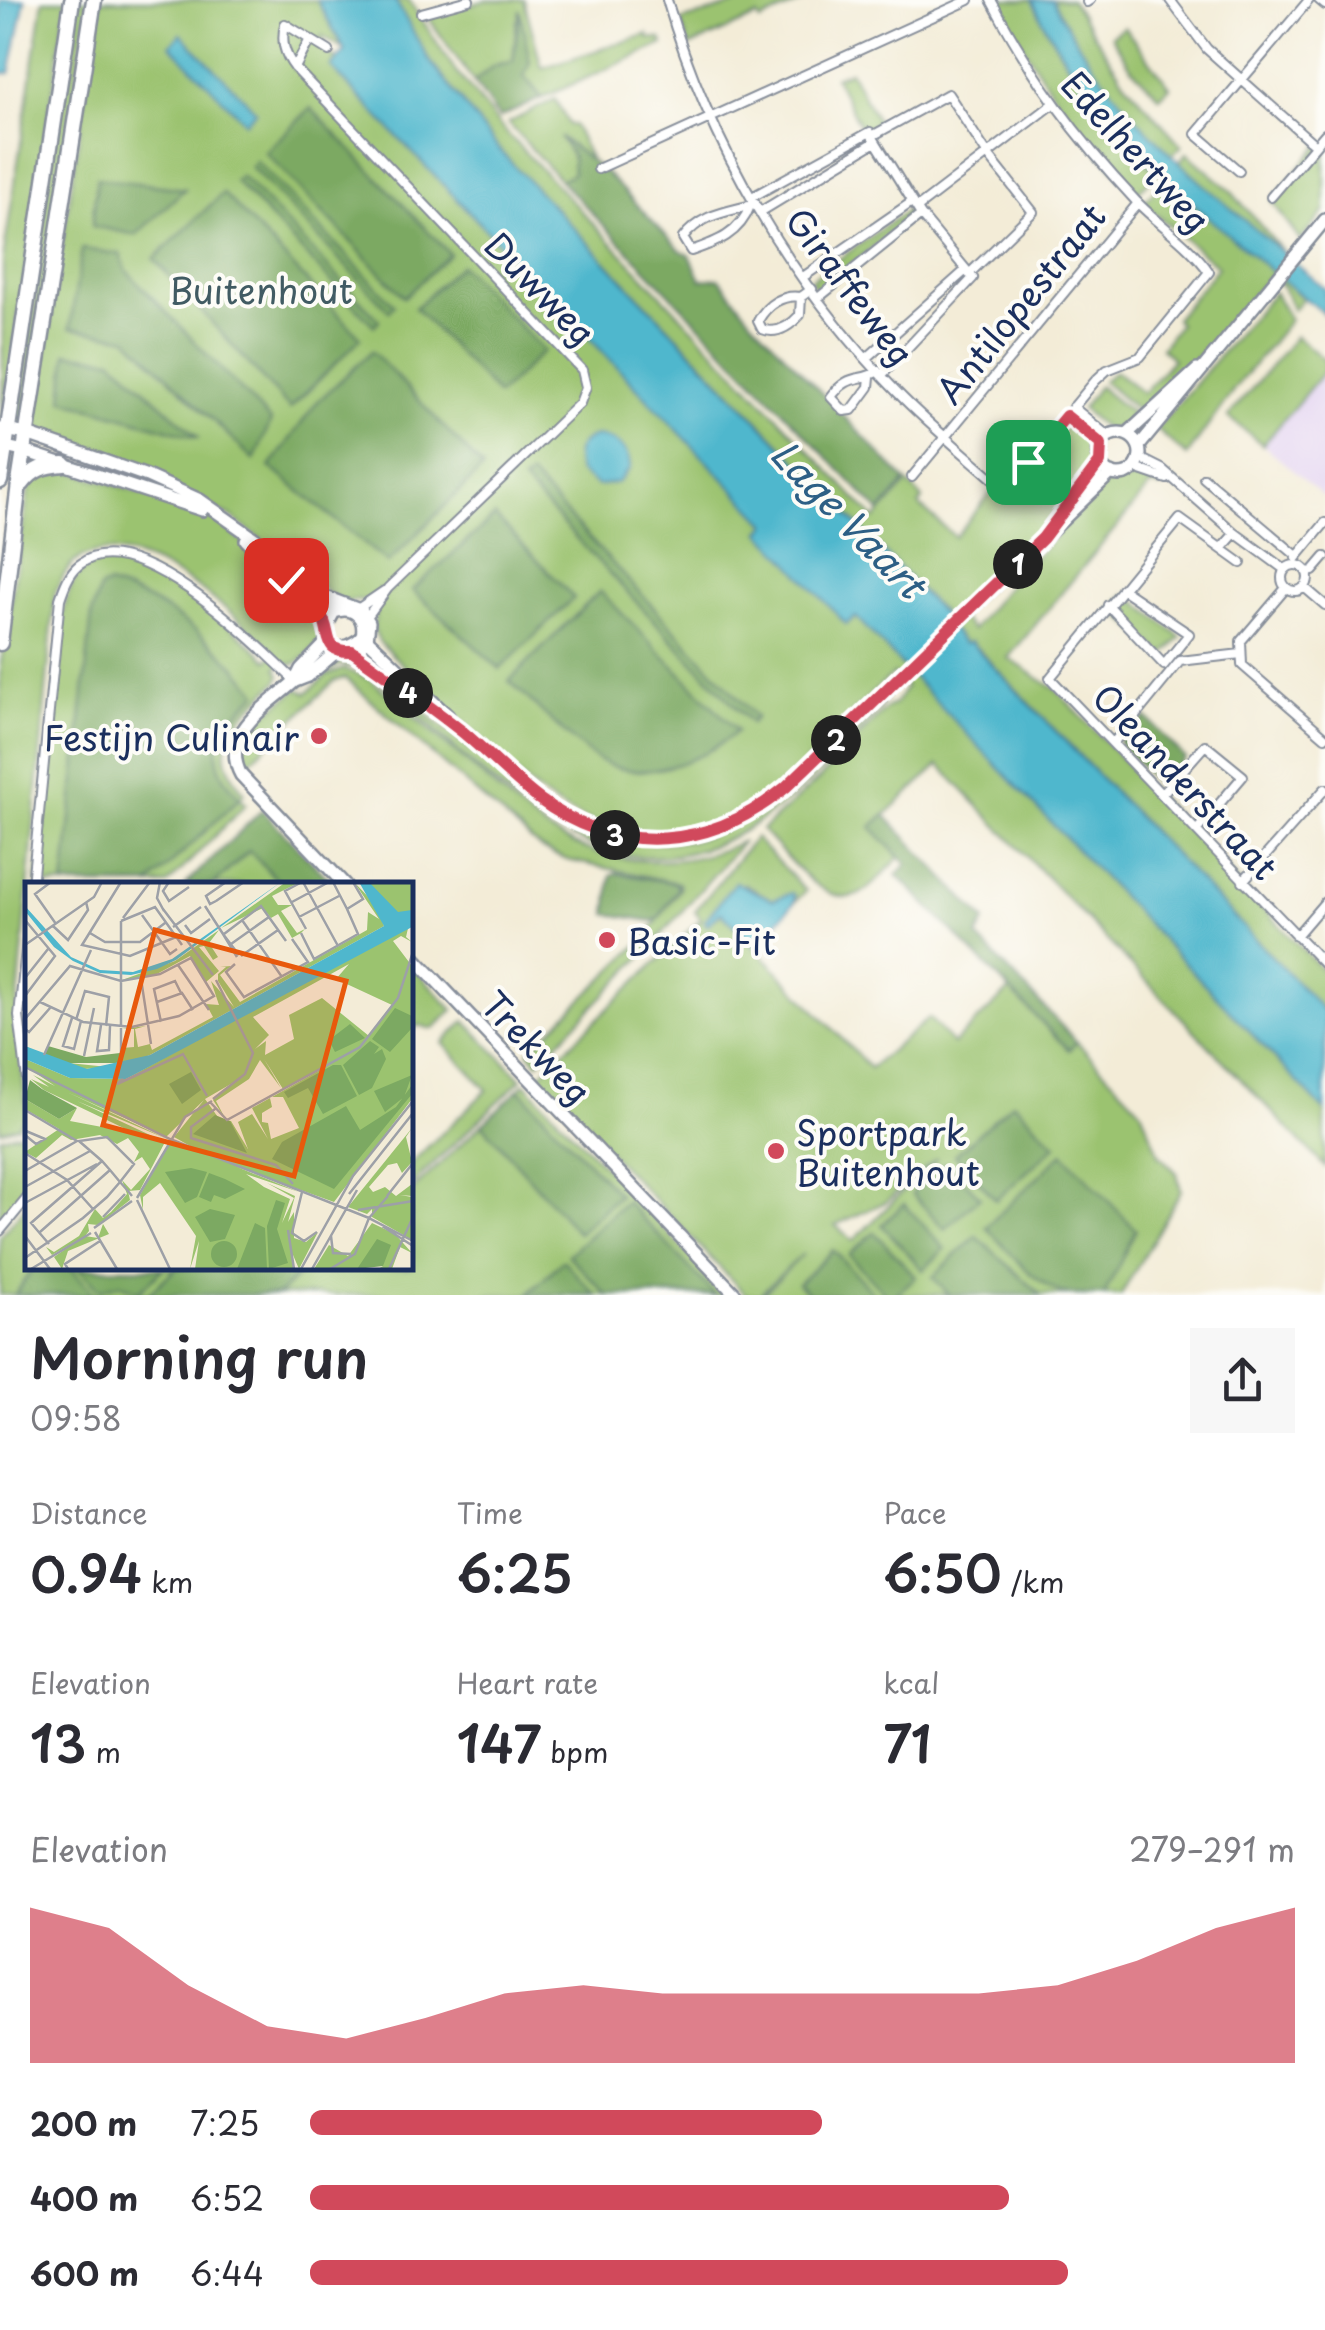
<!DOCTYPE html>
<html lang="en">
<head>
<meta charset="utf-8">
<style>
	:root { --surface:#fff; --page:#f7f7f7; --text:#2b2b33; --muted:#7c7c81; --accent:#d1495b }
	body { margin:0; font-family:"Playpen Sans",sans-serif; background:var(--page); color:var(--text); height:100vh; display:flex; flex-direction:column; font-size:38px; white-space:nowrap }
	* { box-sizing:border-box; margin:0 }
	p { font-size:32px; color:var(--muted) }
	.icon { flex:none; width:55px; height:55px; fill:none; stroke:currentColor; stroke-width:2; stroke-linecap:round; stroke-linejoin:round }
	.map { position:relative; height:1295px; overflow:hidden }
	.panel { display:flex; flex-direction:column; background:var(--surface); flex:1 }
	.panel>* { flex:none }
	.pin { position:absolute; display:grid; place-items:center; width:85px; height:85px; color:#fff; margin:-42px; border-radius:20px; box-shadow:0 5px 15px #0006 }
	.km { position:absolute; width:50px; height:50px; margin:-25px; border-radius:50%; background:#222; color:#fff; font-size:28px; line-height:50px; text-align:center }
	.round { display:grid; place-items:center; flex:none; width:105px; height:105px; border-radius:0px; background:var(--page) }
	.overview { display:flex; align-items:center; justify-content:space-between; height:170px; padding:0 30px }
	h1 { font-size:55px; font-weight:600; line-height:75px }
	.stats { display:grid; grid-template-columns:repeat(3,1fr); gap:15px; height:170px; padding:10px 30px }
	.stats div { display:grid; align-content:center }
	.stats b { font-size:50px; font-weight:600 }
	.stats small { font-size:28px; font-weight:400 }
	.stats p { font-size:28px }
	.chart { height:280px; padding:20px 30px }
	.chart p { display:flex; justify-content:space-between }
	.chart svg { width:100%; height:180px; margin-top:10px; fill:var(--accent); opacity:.7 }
	ul { padding:0 30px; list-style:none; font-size:32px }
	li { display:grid; grid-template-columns:160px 120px 1fr; align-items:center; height:75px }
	li i { height:25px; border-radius:12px; background:var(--accent) }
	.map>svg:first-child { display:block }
	.built { fill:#e3d3f2 }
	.green { fill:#9bc36f; stroke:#5b7966; stroke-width:2.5; fill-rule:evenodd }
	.forest { fill:#7ca962; stroke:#4c6c60; stroke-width:2.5 }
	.water { fill:#4fb7cd; stroke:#357396; stroke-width:2.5 }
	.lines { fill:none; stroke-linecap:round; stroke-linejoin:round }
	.street-casing { stroke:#878e9a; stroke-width:12 }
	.secondary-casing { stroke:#878e9a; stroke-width:16 }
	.highway-casing { stroke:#878e9a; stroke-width:19 }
	.street { stroke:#fff; stroke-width:8 }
	.secondary { stroke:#fff; stroke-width:11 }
	.highway { stroke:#fff; stroke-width:14 }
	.route-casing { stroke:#fff; stroke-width:20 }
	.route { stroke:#d1495b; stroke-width:12 }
	.poi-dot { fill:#d1495b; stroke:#fdfcf7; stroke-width:4 }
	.labels { text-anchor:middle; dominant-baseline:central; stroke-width:8; stroke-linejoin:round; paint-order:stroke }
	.street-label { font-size:35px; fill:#1b2f5e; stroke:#fdfcf7 }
	.park-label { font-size:35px; fill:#415b63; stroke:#fdfcf7 }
	.poi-label { font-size:35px; fill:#1b2f5e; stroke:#fdfcf7; text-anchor:start }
	.water-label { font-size:38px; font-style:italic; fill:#2d5f85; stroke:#fdfcf7 }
	.inset-road { fill:none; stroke:#9da0a7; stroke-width:2.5 }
	.view { fill:#e8590c; fill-opacity:0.15; stroke:#e8590c; stroke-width:5 }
	.inset-edge { fill:none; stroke:#1b2f5e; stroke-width:5 }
</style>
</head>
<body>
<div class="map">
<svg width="1325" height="1295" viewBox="0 0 1325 1295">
	<rect width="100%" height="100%" fill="#fdfcf7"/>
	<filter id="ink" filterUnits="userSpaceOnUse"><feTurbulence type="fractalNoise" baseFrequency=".01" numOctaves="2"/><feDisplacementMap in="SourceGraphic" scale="20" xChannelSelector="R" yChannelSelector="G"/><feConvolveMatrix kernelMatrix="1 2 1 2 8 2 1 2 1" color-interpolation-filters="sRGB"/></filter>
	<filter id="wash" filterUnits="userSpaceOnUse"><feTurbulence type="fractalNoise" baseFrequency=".0048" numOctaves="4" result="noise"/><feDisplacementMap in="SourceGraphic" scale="40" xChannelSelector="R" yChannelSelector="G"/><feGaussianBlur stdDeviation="2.25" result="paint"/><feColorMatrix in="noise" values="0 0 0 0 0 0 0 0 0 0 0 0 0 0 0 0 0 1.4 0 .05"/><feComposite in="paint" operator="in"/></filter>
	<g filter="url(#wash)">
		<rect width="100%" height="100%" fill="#f3ecd7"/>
		<!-- built -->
		<path class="built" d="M1325,370V498L1263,445Z"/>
		<!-- green -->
		<path class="green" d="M43,0H67L2,422L3,259Z
			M78,0H88L24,422L20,428L17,417L41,258L42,220Z
			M100,0H317L343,48L322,36L326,53L337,59L331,67L768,525L761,531L847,624L856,616L1325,1111V1167L939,765L872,827L900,857C888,869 874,886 860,894C826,912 783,851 762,830L817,781L887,707L895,704L906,687L894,674C849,710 816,761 768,795C705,841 620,845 554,803C526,785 503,761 479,738C446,706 413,675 380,643L373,628L376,610L365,601H349L322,635C319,646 304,660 293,665L283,662L277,668L280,675L278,681C242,718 200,742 245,793L240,798L246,804L167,885H36L62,617C66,600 70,580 85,569C131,535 235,629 268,660L275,653C238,615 132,522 76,561C66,568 61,582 55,593L16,1020L27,1112L18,1126L0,1131V668L30,481L57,467L190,508L216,520L264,559L315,614L333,596L230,516L43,435L35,420Z
			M395,0H409L455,70L501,127L875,519L908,483L923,499L919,505L955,537L995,488L1012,487L1064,428L1075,427L1094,441L1095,464L1037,536L975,600L955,611L972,630L1009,584L1107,482L1128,480L1141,472L1163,482L1160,488L1151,485L1008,658L1055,689L1325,973V1012L971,642L965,644L943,620L945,616L502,153L429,60Z
			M487,0H524L542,68L648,34V38L661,39L663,44L542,98L524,76L517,19L513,61C497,61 486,71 474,82L427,16Z
			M751,0H807L760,21L758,16L689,47L681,21Z
			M999,0H1032C1063,65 1106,122 1157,173L1137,193C1079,136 1034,73 999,0Z
			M1052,0H1071L1124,81L1182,146L1170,157C1124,108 1084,59 1052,0Z
			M1124,27L1170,87L1160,97L1132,69L1111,36Z
			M850,71L878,123L862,131L835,77Z
			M555,99L569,125H574L591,162L562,139L572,156L573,173L560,180L508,123Z
			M1325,144V211L1300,241L1272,201L1319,145Z
			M1187,153L1229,189L1286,255L1178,164Z
			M1164,179L1303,298L1293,310L1282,286L1269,276L1226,328L1142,415L1103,381L1115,371L1143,393L1173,359L1161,348L1179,324L1175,319L1218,267L1143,203Z
			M910,208L913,214L819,291L810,280Z
			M1274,292L1290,320L1234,389L1187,456L1156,429Z
			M1296,336L1325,360V370L1263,445L1228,417Z
			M1098,386L1138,418L1129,427L1106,430L1082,409Z
			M1126,594L1181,637L1164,655L1112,609Z
			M347,655L359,659L552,815L607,839L650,843L695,840L725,830L767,809L888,696C871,721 848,742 827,764C745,848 652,894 543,820C496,789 451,744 409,707C394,694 379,679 362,668L340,664L303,685L325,664Z
			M344,669L370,679C403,707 436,736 469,764C492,785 514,806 539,824C597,866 679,873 743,841L651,947L538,1063L528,1052L644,939L680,889L679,883L567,860L541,849L345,678L334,681L243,768C232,731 272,709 298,689L307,693L327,675Z
			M755,838L806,891L794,903L795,899L773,900L744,884L712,921L721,912L870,1068L929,1018L953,1044L1010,990L1068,1049L1077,1042L1141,1110L1160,1156L1177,1173L1181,1191L1121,1295H762L803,1254L759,1295H746L537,1077L701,919L695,911ZM937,1158L853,1241L835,1225L886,1202Z
			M249,850L282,885H213Z
			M410,963L453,1010L434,1029L418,1025L410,1032Z
			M465,1021L522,1079L410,1186V1164L487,1090L443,1043Z
			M525,1083L727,1295H0V1236L27,1204L28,1268H410V1192L482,1124L578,1233L619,1195L519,1089Z
			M17,1133L27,1136V1189L0,1226V1137Z"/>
		<!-- forest -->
		<path class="forest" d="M520,10L530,62L524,76L542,98L499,118L474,82L493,66L513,61Z
			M311,108L450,254L404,297L265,152Z
			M560,137L605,172L680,250L690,255L701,280L719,278L751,319L906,481L880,512L560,180L573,173L572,156Z
			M256,161L394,305L389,311L251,167Z
			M241,176L379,320L374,326L235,181Z
			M97,178L185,189L136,235L92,226Z
			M223,193L361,338L290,409L154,259Z
			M82,249L120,254L126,270L271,421L254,460L128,338L70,328Z
			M460,265L544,351L498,395L415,308Z
			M372,351L483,468L388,563L270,467L316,403Z
			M67,353L112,359L199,438L63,400Z
			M531,476L756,717L751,723L523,482Z
			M495,516L574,598L500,669L412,590Z
			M108,585C168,601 219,645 258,693C220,729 198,752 240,798L149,885H64L92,613L100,588Z
			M600,591L737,731C699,763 636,788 591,755C562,733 536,705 509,681Z
			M1146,717L1185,758L1163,785L1158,786L1119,742L1122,737L1127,741Z
			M262,810L334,885H282L249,851L213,885H185Z
			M885,815L985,921L977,937L1077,1042L1069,1050L897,875L907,864L871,827Z
			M615,873L676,883L678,889L658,919L652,921L607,914L611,875Z
			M519,1089L619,1195L578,1233L482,1124Z
			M1013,1102L1056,1145L996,1200L955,1155Z
			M1063,1153L1136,1230L1104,1295C1092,1295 1076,1295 1065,1294C1034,1284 1008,1250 986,1227Z
			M947,1163L980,1197L945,1229L912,1194L930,1169Z
			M626,1201L708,1287L715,1295H607L568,1255Z
			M904,1204L945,1249L923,1270L882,1225Z
			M874,1232L916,1277L895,1295H886L849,1255Z
			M976,1236L1041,1295H949L933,1277Z
			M833,1250L875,1295H809L798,1284Z
			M564,1261L596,1295H527L561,1262Z
			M33,1268H71L95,1295H15Z
			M79,1268H164L139,1292L120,1284L100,1290Z
			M176,1268H305L278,1295H147Z"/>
		<!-- water -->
		<path class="water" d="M0,0H25L10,73H0Z
			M317,0H395L429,60L502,153L945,617L943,620L964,644L970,642L1325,1012V1111L856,617L846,624L761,532L767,524L331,67L345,51Z
			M1032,0H1052C1121,128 1219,196 1325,289V315C1213,222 1096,134 1032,0Z
			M181,34L256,111L245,122L170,45Z
			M596,436C614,439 630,448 630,468L618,482L598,486L579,473C573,455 576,441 596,436Z
			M735,882L773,900L792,893L795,896L794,903L756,946L721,912L707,925L704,922Z"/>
	</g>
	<g filter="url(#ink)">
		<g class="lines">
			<!-- street casing -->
			<g class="street-casing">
				<path id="street" d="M667,0C709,144 791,284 896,391C926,422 960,450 992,478L1007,483L1014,479L1096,380L1107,370L1140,357L1209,272C1190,244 1159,225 1136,201C1075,136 1033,79 991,0
					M1170,0L1207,49L1315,145
					M1319,0L1325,5
					M1087,2L1090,0
					M421,13L469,0
					M329,51L285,24C281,41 284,54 295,68L582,370L586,387L580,403L388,588L367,617
					M295,68L310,39
					M872,136L921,215L973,278L882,375
					M598,169L969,0
					M1239,171L1196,134L1309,0
					M752,197L870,132L872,136L948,94L988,155L1033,212L969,274
					M1271,197L1325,134
					M750,206C740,234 717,242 691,251L683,238C702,213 728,212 755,204
					M917,208L1052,105
					M760,212L875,142
					M803,277L912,202
					M801,297L800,315C790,326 777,335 762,329L758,321C767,304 783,294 801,297L812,289
					M818,298L921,215
					M867,358L966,270
					M870,377L869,387L852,410L844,411L831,397C849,372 860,383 878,371
					M1073,407L1108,436
					M1066,416L1101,444
					M1140,458L1162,469L1235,533
					M1135,468L1167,479
					M912,477L1138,203
					M1204,478L1297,556
					M1222,548L1235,533L1284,569
					M1296,558L1325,523
					M1241,563L1180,519L1050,678L1325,965
					M1282 578a13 13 0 1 1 26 0a13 13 0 1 1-26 0Z
					M1307,572L1313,571L1325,557
					M1304,587L1325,605
					M1286,588L1241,641L1242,665L1325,737
					M1108,605L1164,665L1189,634L1122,589
					M359,608L384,591
					M1114,742L1180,661L1241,654
					M1162,794L1205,745L1243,776L1197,830
					M1243,881L1325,789
					M32,885L60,599C64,587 69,573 79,565C134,520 258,645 295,681
					M28,930L19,1016L28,1088
					M1296,936L1325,902
					M0,1231L28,1197"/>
			</g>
			<!-- secondary casing -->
			<g class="secondary-casing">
				<path id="secondary" d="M0,429L27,434L147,476L200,500L268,548L338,610
					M1098 454a21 21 0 1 1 42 0a21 21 0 1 1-42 0Z
					M1127,434L1197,370
					M0,446L24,451L202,510
					M1139,446L1325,220
					M1058,519L1100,462
					M246,540L325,624
					M364,636L448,716
					M328,641L301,669L295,681C266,707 219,734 241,775L345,885
					M352,651C389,679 428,704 464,733C489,754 512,779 539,799C619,858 712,849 787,787L1111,473
					M295,681L308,676L336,652C345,645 356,645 362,636C366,617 353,605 334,612L325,628C328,652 351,659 367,640L369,622L362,611L328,598
					M410,953L736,1295"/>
			</g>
			<!-- highway casing -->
			<g class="highway-casing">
				<path id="highway" d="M0,481L72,0
					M22,484C34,468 44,466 64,464
					M0,643L19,483L94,0"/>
			</g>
			<!-- street -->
			<use href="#street" class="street"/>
			<!-- secondary -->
			<use href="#secondary" class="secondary"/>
			<!-- highway -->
			<use href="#highway" class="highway"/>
		</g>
	</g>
	<g class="lines" filter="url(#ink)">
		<!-- route casing -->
		<g class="route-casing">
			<path id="route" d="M286,580C296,591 318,607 324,621C331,638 324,652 352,651C389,678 428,704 464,733C489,754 513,779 539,799C619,858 712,849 786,787L1043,538L1100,462L1101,444L1066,416L1028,462"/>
		</g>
		<!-- route -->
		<use href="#route" class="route"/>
	</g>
	<!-- markers -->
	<g class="poi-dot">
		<circle cx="319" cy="736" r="10"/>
		<circle cx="607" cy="940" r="10"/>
		<circle cx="776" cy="1151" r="10"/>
	</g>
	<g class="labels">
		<!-- street labels -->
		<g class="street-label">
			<text transform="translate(1137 151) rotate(48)">Edelhertweg</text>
			<text transform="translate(851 286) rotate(53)">Giraffeweg</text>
			<text transform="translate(541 288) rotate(46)">Duwweg</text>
			<text transform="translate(1020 303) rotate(-51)">Antilopestraat</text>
			<text transform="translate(1186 781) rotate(47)">Oleanderstraat</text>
			<text transform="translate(537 1047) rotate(46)">Trekweg</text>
		</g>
		<!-- park labels -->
		<g class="park-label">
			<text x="261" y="289">Buitenhout</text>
		</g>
		<!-- poi labels -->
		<g class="poi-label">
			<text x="299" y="736" text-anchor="end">Festijn Culinair</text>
			<text x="627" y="940">Basic-Fit</text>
			<text x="796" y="1131">Sportpark<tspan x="796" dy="40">Buitenhout</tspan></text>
		</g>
		<!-- water labels -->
		<g class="water-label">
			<text transform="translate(849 518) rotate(46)">Lage Vaart</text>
		</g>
	</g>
	<!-- overview -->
	<g transform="translate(25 882)">
		<rect width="388" height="388" fill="#f3ecd7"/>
		<path d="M261,0H275L247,14L253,23H267L256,29L272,51L280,47L276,51L267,56L253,32L246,36L238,26L196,46ZM329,0L350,22L359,44L125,173L92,185L59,187L29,181L0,164L34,180L83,185L97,182V166L109,165V147H97L121,144L110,147L113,165L125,162L127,168L188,135L181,122L194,123L186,99L209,125L193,99V92L201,85H195L206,84L195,93L215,120L342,48L343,30L354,37ZM342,0H387V30L378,33L358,24ZM384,42L381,55L387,60L376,54L368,59L387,84V217L309,320L212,285L274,310L221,292L239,305L265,317L257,341L269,316L242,301L270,314L263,340L269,330V356L281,360L293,350L274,387L268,373V387H170L174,359L165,387L171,354L135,301L118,315V328L115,313L145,260L176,270L149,255L179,218L141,255L42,210L142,257L52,219L140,260L115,308L103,309L105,318L73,343L63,342L64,349L60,354L73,356L78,342L84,352L43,369L37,387L29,375L52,359L27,373L21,365L29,370L54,354L70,327L78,336L86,330L102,312L97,298L106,308L125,287L117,275L109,280L114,270L103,256L92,262L75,253L46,258L37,253L11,276L0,270L34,247L0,227V217L34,237L52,226L45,239L109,251L19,208L6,197L24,205L8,193L30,204L0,184V177L45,196L101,197ZM324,82L311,97L367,123L344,154L297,116L264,133L269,157L240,173L241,159L230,167L244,153L228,135ZM239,177L258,207L300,185L247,215H258L274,246L246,257L243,241L237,240V231L247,225L245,216L227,226L243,257L227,232L213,240L223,267L206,239L195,238L180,217L211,199L188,218L201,238L191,219L224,197L235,178L256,206ZM194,48L184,61L193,75L188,78L179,64L174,65L194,89L181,100L165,74L130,93L97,98L150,79ZM387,246L381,255L387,280L377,291L372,281L363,283L344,305L348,310L360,305L371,314L387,302V314L375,313L387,315V358L347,335V327L342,332L323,325ZM347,341L370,352L387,371L375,365L367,387H353L358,384L344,374L332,387H289L304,363L323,374Z" fill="#9bc36f" fill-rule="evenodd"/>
		<path d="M370,126L387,134V146L365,170L347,157ZM325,142L340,156L310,170L304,158ZM345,159L354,165L349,172L357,167L361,177L347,206L334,213L318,183ZM23,164L61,175L95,171V181H42L19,173ZM308,183H316L332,214L298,232L283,206L263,216L259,210ZM166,190L176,208L157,222L144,202ZM387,193L379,215L360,230L349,209ZM5,198L17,207L52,226L34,237L0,217ZM387,203V212L309,307L247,277L257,260L321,224L335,248L371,225ZM190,233L205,239L222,271L168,252ZM166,286L182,290L172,315L160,321L140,290ZM184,291L200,297L220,307L200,317L189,313L186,320L174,315ZM251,318L260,321L252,347L263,381L244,387L242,344ZM185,327L210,333L200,357L185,360L170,335ZM230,341L240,346L242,387H212ZM352,357L366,363L358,384L332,387ZM186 372a13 13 0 1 1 26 0a13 13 0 1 1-26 0Z" fill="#7ca962"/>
		<path d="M256,0L151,78L132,87L106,93L75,91L48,79L29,65L0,29V24L46,75L75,88L108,90L147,77ZM334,0H344L373,30L387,28V45L101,197L45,196L0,177V164L62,187L125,173L359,44Z" fill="#4fb7cd"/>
		<path class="inset-road" d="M26,0L10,12L31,42M96,0L57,63L105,74L151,55M135,0L132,16L139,29M144,0L138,9L144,19L164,5M277,0L260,9L281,47M278,0L313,64M308,0L322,27M191,19L185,22L181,14L201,0M191,19L219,0M267,20L304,0M180,24L198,52M138,27L188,93M322,27L338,17L328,0M117,33L145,72L152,67M274,35L314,14M98,36L125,0M0,38L30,74L0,114M217,38L257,95M96,39L130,25L157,63M160,43L166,51L185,37M28,44L43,58L63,28L61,20M148,45L176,25M65,51L80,60H115L140,41M276,51L289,77L333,52L322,27M199,52L236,24L261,59M206,62L244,35M0,63L69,15L77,0M216,74L253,48M212,75L198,52L214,73M210,82L201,90L219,115L283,80L267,57M153,83L184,128M0,96L23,67M116,97L126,162M132,120L157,111L168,128M47,136L38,164L49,167L56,139M0,137L45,84L96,99L135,92L166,76L189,114L154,134L107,145L58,140L15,120M51,138L60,109L84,115L81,144M136,140L129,107L150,99L156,111M76,143L72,169L84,168L85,144M0,147L4,150L25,126M19,173L66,68M59,174L69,126M96,182V39M0,185L145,257L344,336L330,372L305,387M98,197L92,202L158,172L182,214M188,217L220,192L228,171L191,98M185,220L202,238L335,165L373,116L388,70M190,227L166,245V256L251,283L268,302M0,228L52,259L0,289M0,253L11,262L20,257L1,249M0,271L42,298L68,327M0,305L65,269M277,310L267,351L279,359L292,350M324,312L388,231M362,314L388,281M363,314L344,336L388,359M112,316L160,235L187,219M112,318L145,387M0,321L72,282M333,328L388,319M78,335L100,312M357,344L388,364M69,346L107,319M263,348L269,387M15,350L85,288M70,350L92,387M0,354L25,387M306,354L308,371L326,372M24,362L6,341L77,279M0,376L58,336L82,315L95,300L109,282L82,255L54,259L77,279L85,288L95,300L103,309L107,314M6,387L66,351M43,387L40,382L75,359M276,387L328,294L388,219M287,387L332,308M364,387L388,335"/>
		<path class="view" d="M130,48L321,99L269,294L78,243Z"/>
		<rect width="388" height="388" class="inset-edge"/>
	</g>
</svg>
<div class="pin" style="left:1028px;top:462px;background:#1e9e55"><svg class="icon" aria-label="arrive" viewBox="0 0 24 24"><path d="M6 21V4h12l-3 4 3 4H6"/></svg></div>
<div class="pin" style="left:286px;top:580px;background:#d93025"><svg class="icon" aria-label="check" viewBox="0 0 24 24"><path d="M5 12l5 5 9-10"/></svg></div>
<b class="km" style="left:1018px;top:564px">1</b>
<b class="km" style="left:836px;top:740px">2</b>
<b class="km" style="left:615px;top:835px">3</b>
<b class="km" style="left:408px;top:693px">4</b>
</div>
<section class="panel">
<div class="overview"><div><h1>Morning run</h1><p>09:58</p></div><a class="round"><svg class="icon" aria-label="share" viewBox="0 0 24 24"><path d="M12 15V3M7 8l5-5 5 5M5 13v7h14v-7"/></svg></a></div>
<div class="stats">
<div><p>Distance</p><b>0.94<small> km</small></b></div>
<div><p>Time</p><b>6:25</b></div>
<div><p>Pace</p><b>6:50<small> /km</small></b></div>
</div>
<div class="stats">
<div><p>Elevation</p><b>13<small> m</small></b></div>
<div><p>Heart rate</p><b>147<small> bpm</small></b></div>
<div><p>kcal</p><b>71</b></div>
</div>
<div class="chart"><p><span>Elevation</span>279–291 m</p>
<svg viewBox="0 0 160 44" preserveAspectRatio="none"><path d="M0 44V6L10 11L20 25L30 35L40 38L50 33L60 27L70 25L80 27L90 27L100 27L110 27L120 27L130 25L140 19L150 11L160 6V44z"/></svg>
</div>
<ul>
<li><b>200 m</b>7:25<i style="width:52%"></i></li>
<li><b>400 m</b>6:52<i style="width:71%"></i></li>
<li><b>600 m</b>6:44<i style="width:77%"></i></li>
</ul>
</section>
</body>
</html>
